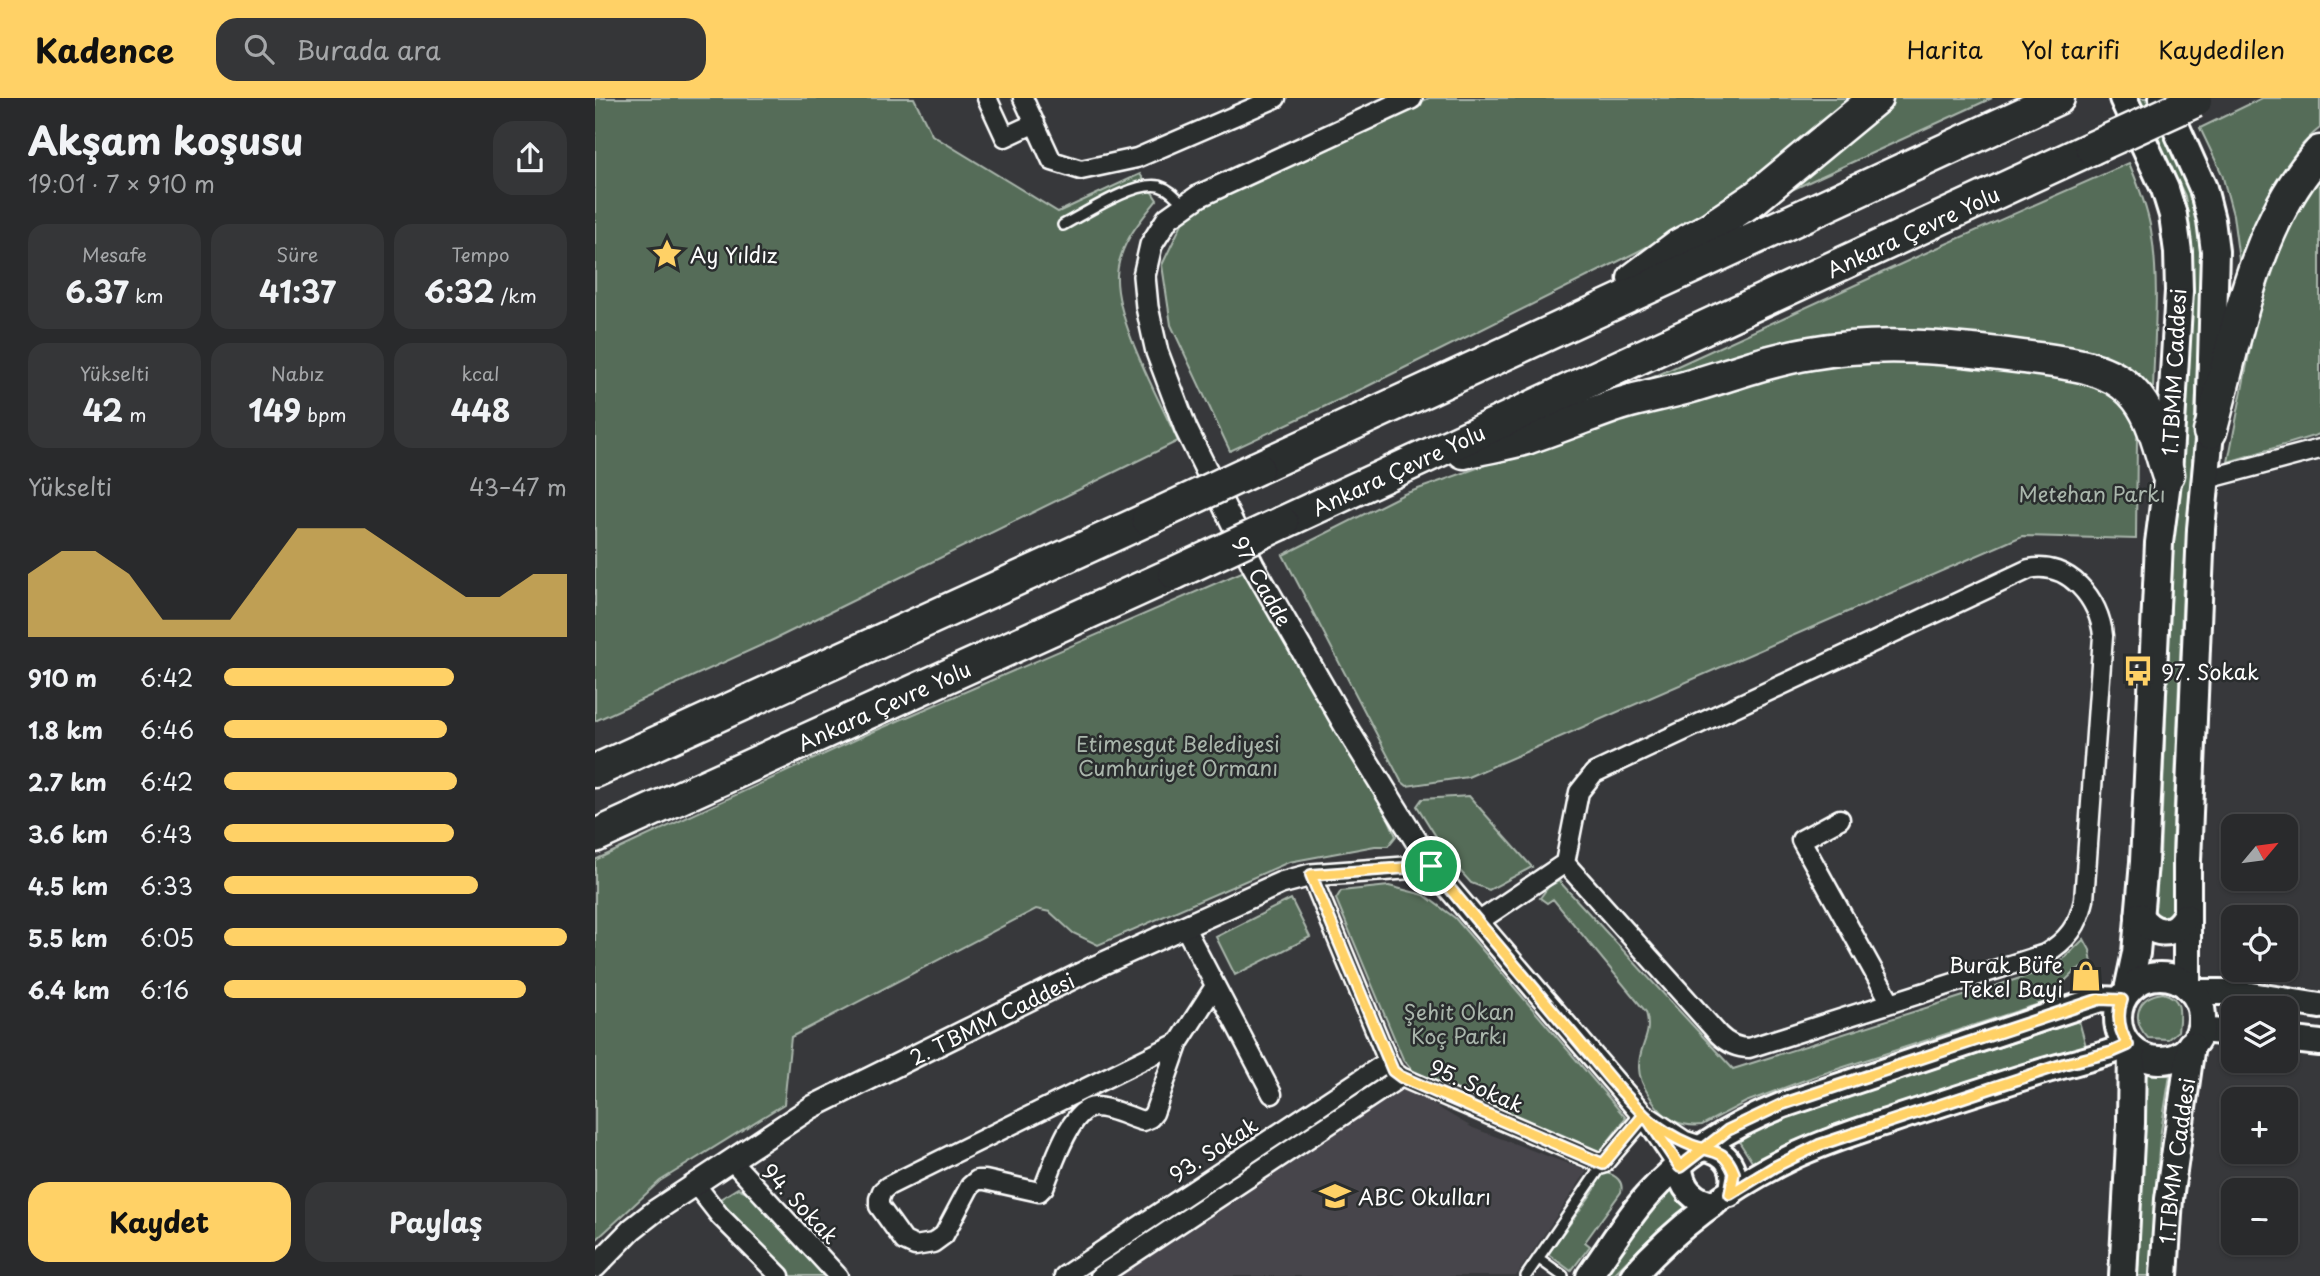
<!DOCTYPE html>
<html lang="tr">
<head>
<meta charset="utf-8">
<style>
	:root { --surface:#292a2c; --page:#353638; --text:#f1f3f6; --muted:#a5a7a9; --line:#454648; --accent:#ffd166 }
	body { margin:0; font-family:"Playpen Sans",sans-serif; background:var(--page); color:var(--text); height:100vh; display:flex; flex-direction:column; font-size:26px; white-space:nowrap }
	* { box-sizing:border-box; margin:0 }
	p { font-size:23px; color:var(--muted) }
	.icon { flex:none; width:38px; height:38px; fill:none; stroke:currentColor; stroke-width:2; stroke-linecap:round; stroke-linejoin:round }
	.map { position:relative; flex:1; overflow:hidden }
	.panel { display:flex; flex-direction:column; background:var(--surface); width:595px }
	.panel>* { flex:none }
	.needle { width:46px; rotate:61deg }
	.tools { position:absolute; left:1626px; top:716px; display:grid; gap:14px }
	.tools a { display:grid; place-items:center; width:77px; height:77px; border-radius:14px; background:var(--surface); box-shadow:0 2px 5px #0004,0 0 0 2px var(--line); font-size:35px }
	.pin { position:absolute; display:grid; place-items:center; width:60px; height:60px; color:#fff; margin:-30px; border:4px solid #fff; border-radius:50%; box-shadow:0 2px 7px #0007 }
	.round { display:grid; place-items:center; flex:none; width:74px; height:74px; border-radius:21px; background:var(--page) }
	.headline { display:flex; align-items:center; justify-content:space-between; height:119px; padding:0 28px }
	h1 { font-size:38px; font-weight:700; line-height:52px }
	.figures { display:grid; grid-template-columns:repeat(3,1fr); gap:10px; height:119px; padding:7px 28px }
	.figures div { display:grid; align-content:center; border-radius:18px; background:var(--page); text-align:center }
	.figures b { font-size:30px; font-weight:700 }
	.figures small { font-size:19px; font-weight:400 }
	.figures p { font-size:19px }
	.chart { height:196px; padding:14px 28px }
	.chart p { display:flex; justify-content:space-between }
	.chart svg { width:100%; height:126px; margin-top:7px; fill:var(--accent); opacity:.7 }
	.cta { display:flex; gap:14px; margin-top:auto; padding:14px 28px }
	.cta a { flex:1; height:80px; border-radius:21px; background:var(--accent); color:#111; font-size:28px; font-weight:700; line-height:80px; text-align:center }
	.cta a+a { background:var(--page); color:var(--text) }
	ul { padding:0 28px; list-style:none; font-size:23px }
	li { display:grid; grid-template-columns:112px 84px 1fr; align-items:center; height:52px }
	li i { height:18px; border-radius:9px; background:var(--accent) }
	header { display:flex; align-items:center; gap:42px; box-sizing:border-box; height:98px; padding:0 35px; background:var(--accent); color:#111 }
	header strong { font-size:33px }
	nav { display:flex; gap:38px; margin-inline-start:auto; font-size:24px }
	.search { width:490px; height:63px; background:var(--page); display:flex; align-items:center; gap:18px; box-sizing:border-box; padding:0 24px; border-radius:21px; color:var(--muted); font-size:26px }
	main { display:flex; flex:1; min-height:0 }
	.map>svg:first-child { display:block }
	.built { fill:#47454b }
	.green { fill:#556c59; stroke:#aab6ac; stroke-width:2 }
	.lines { fill:none; stroke-linecap:round; stroke-linejoin:round }
	.service-casing { stroke:#fff; stroke-width:14 }
	.minor-casing { stroke:#fff; stroke-width:23 }
	.tertiary-casing { stroke:#fff; stroke-width:26 }
	.secondary-casing { stroke:#fff; stroke-width:30 }
	.primary-casing { stroke:#fff; stroke-width:32 }
	.motorway-casing { stroke:#fff; stroke-width:37 }
	.service { stroke:#2a2d2e; stroke-width:9 }
	.minor { stroke:#2a2d2e; stroke-width:18 }
	.tertiary { stroke:#2a2d2e; stroke-width:21 }
	.secondary { stroke:#2a2d2e; stroke-width:24 }
	.primary { stroke:#2a2d2e; stroke-width:26 }
	.motorway { stroke:#2a2d2e; stroke-width:32 }
	.motorway-bridge-casing { stroke:#fff; stroke-width:37; stroke-linecap:butt }
	.motorway-bridge { stroke:#2a2d2e; stroke-width:32 }
	.route-casing { stroke:#fff; stroke-width:14 }
	.route { stroke:#ffd166; stroke-width:9 }
	.labels { text-anchor:middle; dominant-baseline:central; stroke-width:5; stroke-linejoin:round; paint-order:stroke }
	.street-label { font-size:21px; fill:#fff; stroke:#2a2d2e }
	.poi-label { font-size:21px; fill:#fff; stroke:#2a2d2e; text-anchor:start }
	.park-label { font-size:21px; fill:#aab6ac; stroke:#2a2d2e }
</style>
</head>
<body>
<header>
<strong>Kadence</strong>
<div class="search"><svg class="icon" aria-label="search" viewBox="0 0 24 24"><circle cx="10" cy="10" r="6"/><path d="M15 15l6 6"/></svg>Burada ara</div>
<nav><a>Harita</a><a>Yol tarifi</a><a>Kaydedilen</a></nav>
</header>
<main>
<section class="panel">
<div class="headline"><div><h1>Akşam koşusu</h1><p>19:01 · 7 × 910 m</p></div><a class="round"><svg class="icon" aria-label="share" viewBox="0 0 24 24"><path d="M12 15V3M7 8l5-5 5 5M5 13v7h14v-7"/></svg></a></div>
<div class="figures">
<div><p>Mesafe</p><b>6.37<small> km</small></b></div>
<div><p>Süre</p><b>41:37</b></div>
<div><p>Tempo</p><b>6:32<small> /km</small></b></div>
</div>
<div class="figures">
<div><p>Yükselti</p><b>42<small> m</small></b></div>
<div><p>Nabız</p><b>149<small> bpm</small></b></div>
<div><p>kcal</p><b>448</b></div>
</div>
<div class="chart"><p><span>Yükselti</span>43–47 m</p>
<svg viewBox="0 0 160 44" preserveAspectRatio="none"><path d="M0 44V22L10 14L20 14L30 22L40 38L50 38L60 38L70 22L80 6L90 6L100 6L110 14L120 22L130 30L140 30L150 22L160 22V44z"/></svg>
</div>
<ul>
<li><b>910 m</b>6:42<i style="width:67%"></i></li>
<li><b>1.8 km</b>6:46<i style="width:65%"></i></li>
<li><b>2.7 km</b>6:42<i style="width:68%"></i></li>
<li><b>3.6 km</b>6:43<i style="width:67%"></i></li>
<li><b>4.5 km</b>6:33<i style="width:74%"></i></li>
<li><b>5.5 km</b>6:05<i style="width:100%"></i></li>
<li><b>6.4 km</b>6:16<i style="width:88%"></i></li>
</ul>
<div class="cta"><a>Kaydet</a><a>Paylaş</a></div>
</section>
<div class="map">
<svg width="1725" height="1178" viewBox="0 0 1725 1178">
	<rect width="100%" height="100%" fill="#37383b"/>
	<filter id="ink" filterUnits="userSpaceOnUse"><feTurbulence type="fractalNoise" baseFrequency=".0143" numOctaves="2"/><feDisplacementMap in="SourceGraphic" scale="14" xChannelSelector="R" yChannelSelector="G"/><feConvolveMatrix kernelMatrix="1 2 1 2 8 2 1 2 1" color-interpolation-filters="sRGB"/></filter>
	<g filter="url(#ink)">
		<!-- built -->
		<path class="built" d="M805,987L878,1030L992,1073L921,1178H525Z"/>
		<!-- green -->
		<path class="green" d="M0,0H319L337,37L463,114L545,76L562,102C544,124 524,147 522,177C520,222 564,301 583,343L180,541L0,623Z
			M834,0H1266L1130,107L1085,129L1052,149L769,290L635,353L576,227L567,167L590,119L643,89Z
			M1294,0H1397L1179,100Z
			M1542,0H1551L1598,93L1605,144V205L1599,339L1588,488L1577,753L1578,822L1559,820L1565,758L1579,436L1585,403L1593,282L1597,146L1590,98Z
			M1667,0H1725V30C1682,63 1662,129 1646,178L1638,117L1627,76L1605,30Z
			M1534,65C1543,86 1552,109 1556,132C1565,184 1559,241 1558,294L1348,239L1019,297L1317,161Z
			M1725,75V336L1633,364L1660,225L1694,127Z
			M1347,259L1518,288L1548,339H1542L1541,441L1427,438L873,679L812,688L806,683L688,457L809,396L1035,316L1207,269Z
			M656,470L791,715L801,738L793,748H780L694,764L503,847L478,835L455,814L441,811L196,939L189,1006L65,1083L0,1143V762L275,635Z
			M874,698L937,769L894,792L876,785L857,764L822,708L827,701Z
			M964,783L1138,971L1460,869L1489,841L1495,852L1497,866L1481,872L1447,905L1218,979L1151,1004L1107,1027C1098,1028 1088,1027 1079,1023C1063,1015 1043,986 1044,968C1044,946 1058,939 1051,914L958,801L952,805L945,800L954,788Z
			M794,788L829,797L860,820L1031,1020L1004,1055L831,981L819,974L808,961L741,801L746,793Z
			M696,801L715,839L640,877L621,839Z
			M1568,895C1588,900 1585,915 1583,933L1573,941L1553,940C1535,921 1542,898 1568,895Z
			M1484,923L1491,948L1431,965L1253,1023L1220,1036L1159,1067L1143,1042L1191,1019Z
			M1547,976L1575,977L1565,1039L1554,1178H1543L1549,1042Z
			M1011,1075C1021,1077 1029,1084 1026,1094L990,1144L995,1148L976,1173L953,1156L1000,1091L1004,1076Z
			M1079,1085L1098,1107L1053,1142L1017,1178H1002L1015,1159Z
			M143,1090L156,1096L229,1178H193L122,1103Z"/>
		<g class="lines">
			<!-- service casing -->
			<g class="service-casing">
				<path id="service" d="M468,127C491,115 539,83 564,88C575,91 583,100 589,108
					M943,1160L968,1178
					M931,1178L1008,1066"/>
			</g>
			<!-- minor casing -->
			<g class="minor-casing">
				<path id="minor" d="M392,0L410,39L440,25
					M428,0L457,63L486,72L542,60L681,0
					M1612,381L1725,351
					M1245,721L1206,742L1296,905
					M716,777L793,963L798,973L806,979L1008,1066L1050,1017
					M883,824L970,765L984,694L999,675L1434,471C1473,463 1505,501 1508,538L1489,802C1484,827 1472,843 1450,856L1154,950C1142,950 1133,946 1124,937L970,765
					M589,828L677,996
					M584,944L559,1015L555,1020L548,1023C534,1019 515,1009 500,1009C475,1010 458,1068 449,1089L444,1094L390,1082H382L375,1088L349,1137L338,1145L320,1148L309,1143L284,1108V1101L287,1093L293,1088L584,944L620,888
					M136,1062L243,1178
					M100,1086L125,1118L185,1178
					M469,1178L793,963
					M505,1178L806,979"/>
			</g>
			<!-- tertiary casing -->
			<g class="tertiary-casing">
				<g id="tertiary">
					<path id="s1" d="M816,0L604,98L573,120L556,147L549,178L552,209L562,254L591,331L658,467L751,629L841,775L1047,1016L1089,1044L1108,1050"/>
					<path d="M1053,1022L1085,1069"/>
					<path id="s2" d="M0,1169L37,1131L60,1113L217,1009L500,869L686,785L716,777L836,768"/>
				</g>
			</g>
			<!-- secondary casing -->
			<g class="secondary-casing">
				<path id="secondary" d="M1597,894H1637L1725,908
					M1605,932L1638,935
					M1690,941L1725,945
					M1108,1050C1132,1052 1145,1073 1135,1096
					M1085,1069C1086,1090 1098,1103 1119,1106
					M994,1178C1013,1152 1030,1123 1051,1099C1088,1057 1137,1027 1188,1007L1505,901L1527,902
					M1038,1178C1081,1129 1136,1089 1195,1060C1228,1044 1264,1033 1300,1021C1345,1006 1391,991 1436,977C1468,966 1503,961 1533,947"/>
			</g>
			<!-- primary casing -->
			<g class="primary-casing">
				<g id="primary">
					<path d="M1528,0L1570,91L1578,117L1583,154L1584,193L1573,376L1564,445L1549,764L1541,855L1533,892"/>
					<path d="M1568,0L1608,90L1616,122L1620,153L1615,334L1606,431L1592,763V888"/>
					<path d="M1544,818C1558,837 1577,840 1590,819"/>
					<circle cx="1565" cy="920" r="42"/>
					<path d="M1528,1178L1536,1025L1537,951"/>
					<path id="s3" d="M1569,1178L1574,1101L1596,947"/>
				</g>
			</g>
			<!-- motorway casing -->
			<g class="motorway-casing">
				<g id="motorway">
					<path d="M1039,181L1083,148L1114,131L1160,100L1281,0"/>
					<path d="M1615,334C1641,241 1658,127 1725,54"/>
					<path d="M869,354C889,349 911,346 931,340C960,330 988,319 1016,309C1041,300 1068,296 1093,289C1134,277 1174,262 1216,255C1286,242 1359,250 1428,259C1465,264 1511,266 1537,294C1558,315 1564,349 1573,376"/>
					<path d="M662,370L1463,0"/>
					<path id="s4" d="M687,425L1497,50"/>
					<path d="M0,673L553,421"/>
					<path id="s5" d="M0,738L580,475"/>
				</g>
			</g>
			<!-- service -->
			<use href="#service" class="service"/>
			<!-- minor -->
			<use href="#minor" class="minor"/>
			<!-- tertiary -->
			<use href="#tertiary" class="tertiary"/>
			<!-- secondary -->
			<use href="#secondary" class="secondary"/>
			<!-- primary -->
			<use href="#primary" class="primary"/>
			<!-- motorway -->
			<use href="#motorway" class="motorway"/>
			<!-- motorway-bridge casing -->
			<g class="motorway-bridge-casing">
				<path id="motorway-bridge" d="M1497,50L1600,3
					M553,421L662,370
					M580,475L687,425"/>
			</g>
			<!-- motorway-bridge -->
			<use href="#motorway-bridge" class="motorway-bridge"/>
		</g>
	</g>
	<g class="lines" filter="url(#ink)">
		<!-- route casing -->
		<g class="route-casing">
			<path id="route" d="M836,768L716,777L798,973L806,979L1008,1066L1049,1017C1061,1029 1081,1041 1096,1047C1117,1055 1129,1049 1139,1075L1135,1096L1179,1069L1224,1047L1469,966L1517,954L1533,947C1524,932 1521,918 1527,902L1505,901L1188,1006L1133,1032L1085,1069L1052,1020L1049,1017L1017,983L836,768"/>
		</g>
		<!-- route -->
		<use href="#route" class="route"/>
	</g>
	<!-- icons -->
	<defs>
		<g id="sight-bare" transform="scale(2.415)"><path d="M0-6L1.8-2.2L6-1.7L2.9 1.2L3.7 5.4L0 3.3L-3.7 5.4L-2.9 1.2L-6-1.7L-1.8-2.2Z" fill="#ffd166" stroke="#2a2d2e" stroke-width="2.5" paint-order="stroke"/></g>
		<g id="bus-bare" transform="scale(2.415)"><path d="M-5-6H5V4H4V6H2V4H-2V6H-4V4H-5ZM-3.5-4V0h7V-4ZM-3.5 1.2v1.5H-2V1.2ZM2 1.2v1.5H3.5V1.2Z" fill="#ffd166" stroke="#2a2d2e" stroke-width="2.5" paint-order="stroke"/></g>
		<g id="shop-bare" transform="scale(2.415)"><path d="M-5-2.5h2.3a2.7 3.5 0 0 1 5.4 0H5L5.5 6h-11ZM-1.5-2.5h3a1.5 2.3 0 0 0-3 0Z" fill="#ffd166" stroke="#2a2d2e" stroke-width="2.5" paint-order="stroke"/></g>
		<g id="school-bare" transform="scale(2.415)"><path d="M0-5L7-2L0 1L-7-2ZM-4 1L0 2.5L4 1V4Q0 6-4 4Z" fill="#ffd166" stroke="#2a2d2e" stroke-width="2.5" paint-order="stroke"/></g>
	</defs>
	<g fill-rule="evenodd">
		<use href="#sight-bare" x="72" y="156"/>
		<use href="#bus-bare" x="1543" y="573"/>
		<use href="#shop-bare" x="1491" y="878"/>
		<use href="#school-bare" x="740" y="1098"/>
	</g>
	<g class="labels">
		<!-- street labels -->
		<g class="street-label">
			<text stroke="none"><textPath href="#s4" startOffset="695">Ankara Çevre Yolu</textPath></text>
			<text transform="translate(1578 274) rotate(-87)">1.TBMM Caddesi</text>
			<text stroke="none"><textPath href="#s4" startOffset="128">Ankara Çevre Yolu</textPath></text>
			<text stroke="none"><textPath href="#s1" startOffset="665">97. Cadde</textPath></text>
			<text stroke="none"><textPath href="#s5" startOffset="317">Ankara Çevre Yolu</textPath></text>
			<text stroke="none"><textPath href="#s2" startOffset="471">2. TBMM Caddesi</textPath></text>
			<text transform="translate(882 987) rotate(24)">95. Sokak</text>
			<text transform="translate(618 1051) rotate(-33)">93. Sokak</text>
			<text stroke="none"><textPath href="#s3" startOffset="116">1.TBMM Caddesi</textPath></text>
			<text transform="translate(206 1105) rotate(47)">94. Sokak</text>
		</g>
		<!-- poi labels -->
		<g class="poi-label">
			<text x="95" y="156">Ay Yıldız</text>
			<text x="1566" y="573">97. Sokak</text>
			<text x="1468" y="866" text-anchor="end">Burak Büfe<tspan x="1468" dy="24">Tekel Bayi</tspan></text>
			<text x="763" y="1098">ABC Okulları</text>
		</g>
		<!-- park labels -->
		<g class="park-label">
			<text x="1497" y="395">Metehan Parkı</text>
			<text x="583" y="645">Etimesgut Belediyesi<tspan x="583" dy="24">Cumhuriyet Ormanı</tspan></text>
			<text x="864" y="913">Şehit Okan<tspan x="864" dy="24">Koç Parkı</tspan></text>
		</g>
	</g>
</svg>
<div class="tools">
<a><svg class="needle" viewBox="-14 -14 28 28"><path d="M0-13l5 13h-10z" fill="#e53935"/><path d="M0 13l5-13h-10z" fill="#a5a7a9"/></svg></a>
<a><svg class="icon" aria-label="locate" viewBox="0 0 24 24"><circle cx="12" cy="12" r="6"/><path d="M12 2v4M12 18v4M2 12h4M18 12h4"/></svg></a>
<a><svg class="icon" aria-label="layers" viewBox="0 0 24 24"><path d="M12 4l9 5-9 5-9-5zM3 14l9 5 9-5"/></svg></a>
<a>+</a>
<a>−</a>
</div>
<div class="pin" style="left:836px;top:768px;background:#1e9e55"><svg class="icon" aria-label="arrive" viewBox="0 0 24 24"><path d="M6 21V4h12l-3 4 3 4H6"/></svg></div>
</div>
</main>
</body>
</html>
